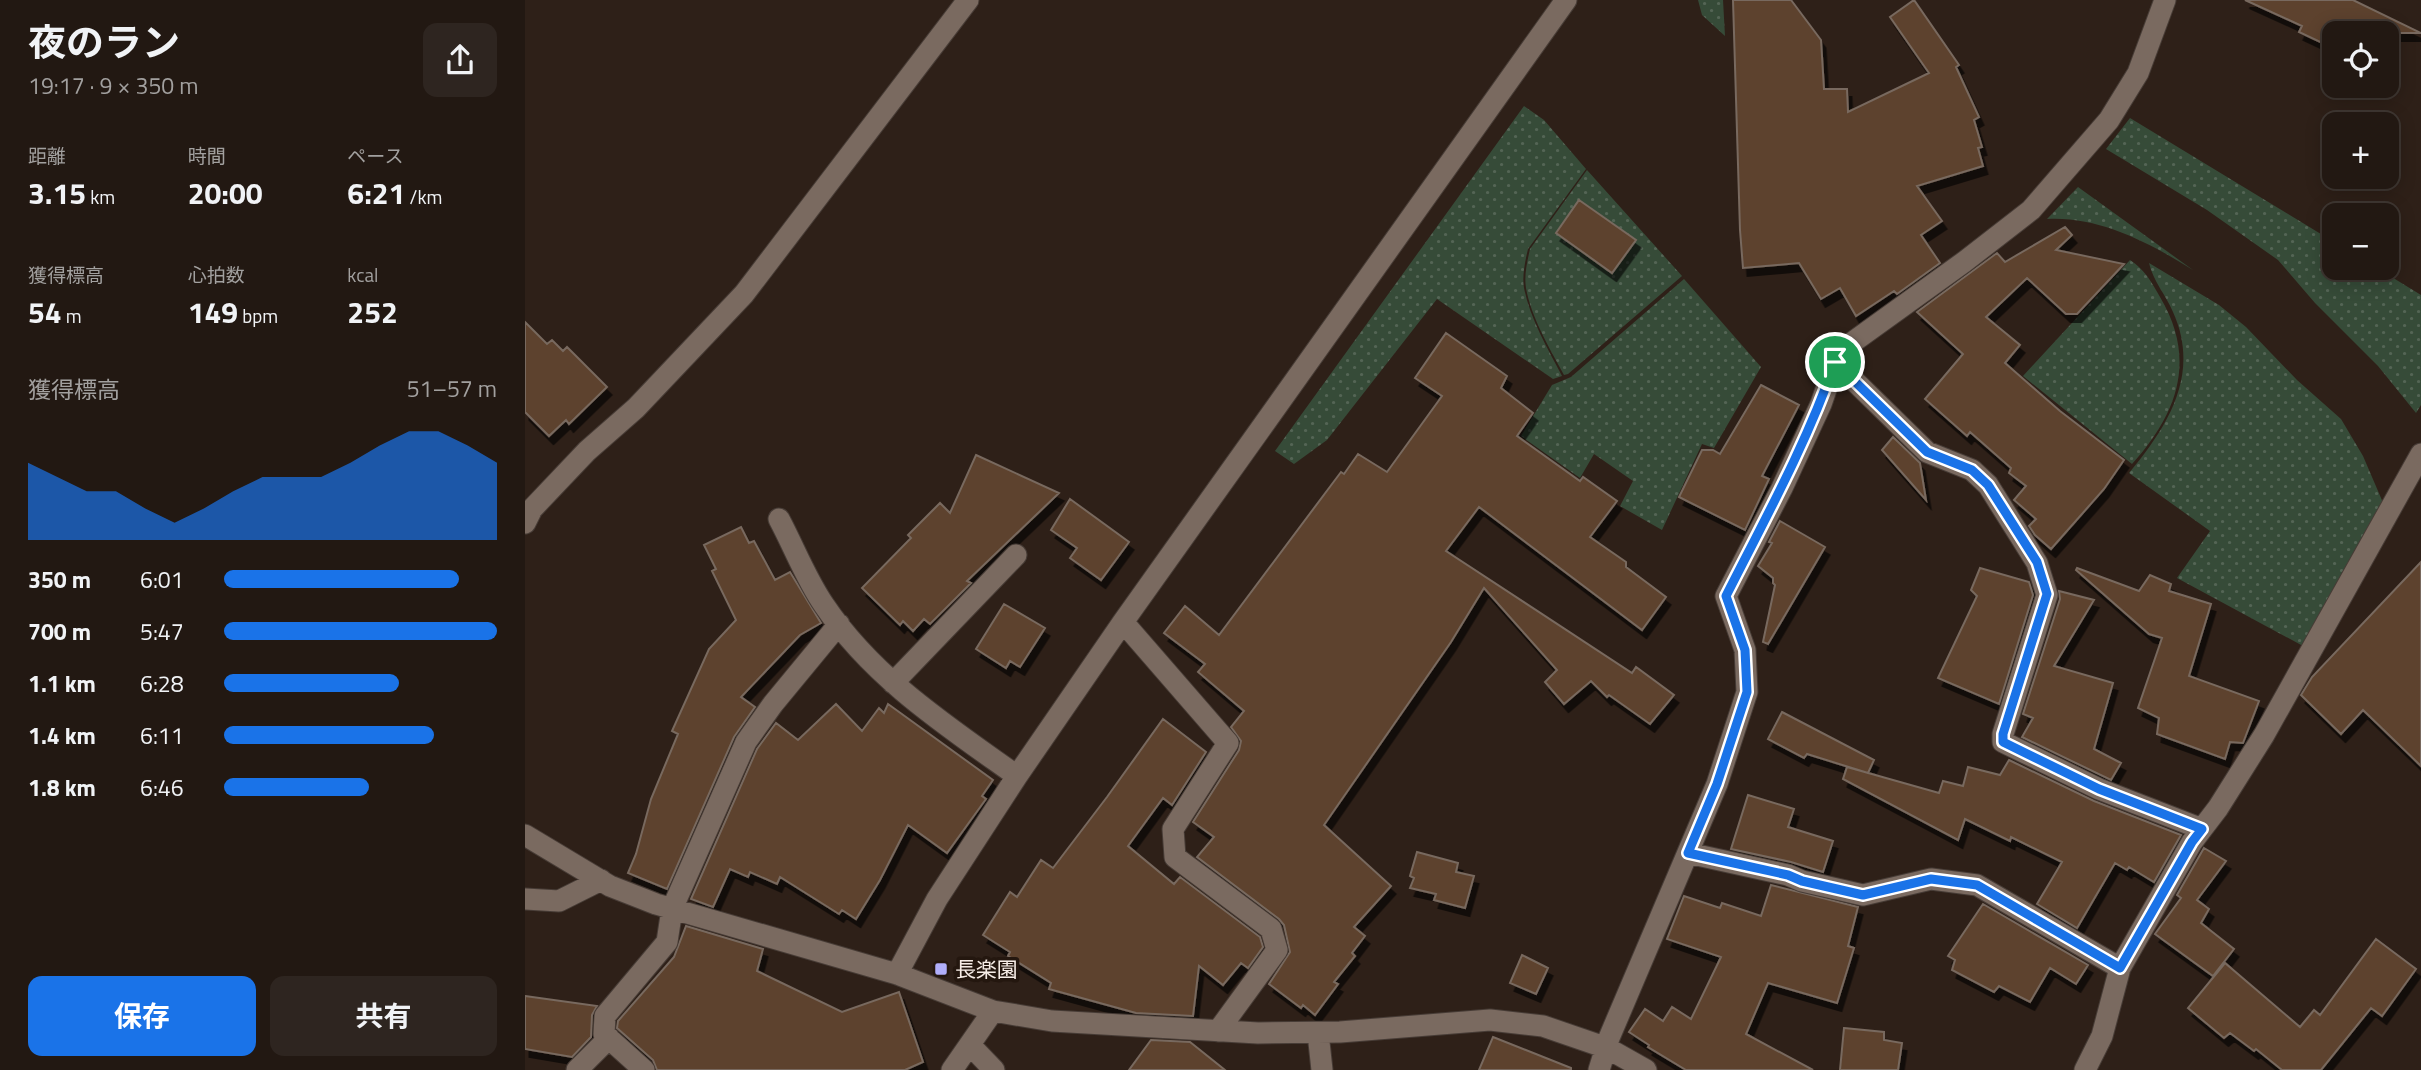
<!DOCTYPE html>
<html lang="ja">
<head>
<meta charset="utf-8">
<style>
	:root { --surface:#221812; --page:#2e2520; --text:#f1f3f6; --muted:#a2a09f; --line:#3f3732; --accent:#1a73e8 }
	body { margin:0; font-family:"Titillium Web","Noto Sans JP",sans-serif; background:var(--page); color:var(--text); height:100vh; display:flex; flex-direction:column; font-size:26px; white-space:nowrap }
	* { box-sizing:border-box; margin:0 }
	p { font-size:23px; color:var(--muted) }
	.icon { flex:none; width:38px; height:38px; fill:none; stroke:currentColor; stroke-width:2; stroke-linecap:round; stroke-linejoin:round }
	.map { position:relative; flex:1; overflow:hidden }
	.panel { display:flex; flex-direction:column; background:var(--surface); width:525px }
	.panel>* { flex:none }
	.tools { position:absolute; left:1797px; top:21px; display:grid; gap:14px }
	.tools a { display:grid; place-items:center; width:77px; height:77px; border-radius:14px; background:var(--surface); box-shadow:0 4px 18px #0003,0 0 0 2px var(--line); font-size:35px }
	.pin { position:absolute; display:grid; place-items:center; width:60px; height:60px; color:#fff; margin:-30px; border:4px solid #fff; border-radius:50%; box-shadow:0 2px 7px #0007 }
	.round { display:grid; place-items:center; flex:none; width:74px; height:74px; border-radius:14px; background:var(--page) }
	.summary { display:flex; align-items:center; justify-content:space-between; height:119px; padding:0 28px }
	h1 { font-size:38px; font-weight:700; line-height:52px }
	.metrics { display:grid; grid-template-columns:repeat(3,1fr); gap:10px; height:119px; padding:7px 28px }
	.metrics div { display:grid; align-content:center }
	.metrics b { font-size:30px; font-weight:700 }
	.metrics small { font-size:19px; font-weight:400 }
	.metrics p { font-size:19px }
	.chart { height:196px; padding:14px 28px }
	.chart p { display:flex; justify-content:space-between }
	.chart svg { width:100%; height:126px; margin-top:7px; fill:var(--accent); opacity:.7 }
	.action { display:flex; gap:14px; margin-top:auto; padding:14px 28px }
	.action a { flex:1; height:80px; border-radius:14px; background:var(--accent); color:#fff; font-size:28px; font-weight:700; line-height:80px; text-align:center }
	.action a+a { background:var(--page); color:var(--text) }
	ul { padding:0 28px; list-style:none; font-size:23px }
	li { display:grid; grid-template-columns:112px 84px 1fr; align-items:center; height:52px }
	li i { height:18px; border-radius:9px; background:var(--accent) }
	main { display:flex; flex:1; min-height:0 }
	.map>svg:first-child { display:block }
	.grass { fill:url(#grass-dots) }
	.building { fill:#5d422d; stroke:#78695e; stroke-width:2; filter:url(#shadow) }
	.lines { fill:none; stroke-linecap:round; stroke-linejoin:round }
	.minor-casing { stroke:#473c36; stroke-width:23 }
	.minor { stroke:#7a6a60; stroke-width:21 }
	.route-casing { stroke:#fff; stroke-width:14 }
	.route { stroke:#1a73e8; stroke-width:9 }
	.poi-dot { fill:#b0aefa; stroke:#24170f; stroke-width:2.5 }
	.labels { text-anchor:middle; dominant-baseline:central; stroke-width:7; stroke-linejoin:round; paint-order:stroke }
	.poi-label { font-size:21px; fill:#f6ece6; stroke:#24170f; text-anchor:start }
</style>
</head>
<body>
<main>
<section class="panel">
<div class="summary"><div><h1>夜のラン</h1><p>19:17 · 9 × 350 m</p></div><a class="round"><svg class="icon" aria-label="share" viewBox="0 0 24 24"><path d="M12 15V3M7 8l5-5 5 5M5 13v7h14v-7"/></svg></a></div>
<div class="metrics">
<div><p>距離</p><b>3.15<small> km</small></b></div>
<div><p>時間</p><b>20:00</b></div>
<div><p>ペース</p><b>6:21<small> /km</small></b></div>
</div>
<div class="metrics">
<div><p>獲得標高</p><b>54<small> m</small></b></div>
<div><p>心拍数</p><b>149<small> bpm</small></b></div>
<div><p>kcal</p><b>252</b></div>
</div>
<div class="chart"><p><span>獲得標高</span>51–57 m</p>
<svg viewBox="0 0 160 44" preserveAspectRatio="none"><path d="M0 44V17L10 22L20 27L30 27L40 33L50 38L60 33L70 27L80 22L90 22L100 22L110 17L120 11L130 6L140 6L150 11L160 17V44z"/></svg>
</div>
<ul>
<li><b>350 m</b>6:01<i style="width:86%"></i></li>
<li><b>700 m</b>5:47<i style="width:100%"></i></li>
<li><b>1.1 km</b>6:28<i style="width:64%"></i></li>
<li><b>1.4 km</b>6:11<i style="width:77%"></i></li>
<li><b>1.8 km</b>6:46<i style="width:53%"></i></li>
</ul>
<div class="action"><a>保存</a><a>共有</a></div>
</section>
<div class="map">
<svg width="1896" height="1070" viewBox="0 0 1896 1070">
	<defs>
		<pattern id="grass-dots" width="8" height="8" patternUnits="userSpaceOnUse" patternTransform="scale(1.75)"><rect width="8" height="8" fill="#364b38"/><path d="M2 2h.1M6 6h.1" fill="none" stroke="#546555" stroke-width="1.8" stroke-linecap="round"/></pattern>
		<filter id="shadow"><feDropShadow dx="4.5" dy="8" stdDeviation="0" flood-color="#0009"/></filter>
	</defs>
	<rect width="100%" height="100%" fill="#2e2018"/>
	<!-- grass -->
	<path class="grass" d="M1173,0H1198L1200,36L1177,15Z
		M999,106L1019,120L1061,169L1003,249C1000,261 997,276 999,288C1005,319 1023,349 1037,376L1028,379L912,299L802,440L769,464L750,451Z
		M1605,118L1809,242L1810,268H1852L1896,295V405L1891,413L1853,366L1790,303L1753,260L1682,210L1581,149Z
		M1062,170L1157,276L1043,374L1039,375C1025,349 1006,317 1001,288C999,276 1002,262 1005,249Z
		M1553,187L1668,270C1625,243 1574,216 1522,219Z
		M1605,260C1620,270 1626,281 1635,297C1672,359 1653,413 1607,464L1498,376Z
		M1624,263L1694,305L1721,327L1772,380L1816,419L1838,456L1859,505L1778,646L1652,578L1685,531L1604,473C1643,426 1676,374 1648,312C1641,295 1628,281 1624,263Z
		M1159,279L1236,367L1189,448L1177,444L1137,530L1095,506L1108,481L1069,454L1055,478L996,436L1027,385L1046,377Z"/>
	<!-- building -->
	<path class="building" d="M1208,0H1266L1296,40L1299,89H1322L1323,112L1404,73L1365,17L1389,0L1434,65L1431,67L1454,117L1449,120L1457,147L1453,148L1458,166L1392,186L1417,221L1396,235L1415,263L1372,294L1369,291L1331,316L1315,288L1296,299L1274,263L1218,268L1215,230Z
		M1720,0H1828L1896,33H1810V49L1774,32L1777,26Z
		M1054,200L1111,240L1087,273L1031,233Z
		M1540,227L1547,235L1531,250L1599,264L1552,314H1541L1502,278L1461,317L1495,345L1480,363L1535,411L1599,460L1579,489L1526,549L1510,535L1504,526L1511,519L1489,500L1501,486L1484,473L1486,468L1445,432L1442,436L1400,399L1438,354L1392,312L1472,253L1480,262Z
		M0,322L22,344L27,340L38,351L42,347L82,387L44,424L41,420L24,436L0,412Z
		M921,333L982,376L976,388L1008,413L992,436L1055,481L1058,477L1092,501L1065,537L1101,562V567L1141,597L1117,630L954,507L921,551L1107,673L1111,667L1149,695L1125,724L1084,695L1082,697L1066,681L1039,704L1020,682L1032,670L959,588L926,642L799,825L866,886L829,927L840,936L827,953L830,956L809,982L813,984L790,1015L778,1005L776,1008L744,984L765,952L759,925L754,919L672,857L689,837L668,822L714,750L716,741L706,727L719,711L673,672L680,664L639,633L660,606L694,635L816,472L819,474L833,454L862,472L917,396L890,378Z
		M1236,385L1274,405L1237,476L1244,479L1220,530L1154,497L1177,450H1188L1195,454Z
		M1368,437L1395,463L1401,500L1357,450Z
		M451,455L534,493L442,581L446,583L405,624L399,619L388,631L378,621L375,625L337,588L386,538L383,535L415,503L425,513Z
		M545,499L604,542L576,580L545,558L552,548L526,530Z
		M1255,521L1300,547L1243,644L1238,642L1250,585L1248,583V578L1233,566L1247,543L1244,542Z
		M216,527L224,543L229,541L250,580L265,572L296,623L275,635L216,697L230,707L209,737L142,889L103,873L111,854L126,799L153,734L147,731L184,649L211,620L187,571L191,569L179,545Z
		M1896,562V766L1838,710L1816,734L1776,695L1787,677Z
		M1455,568L1504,582L1508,595L1474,704L1413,678L1452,596L1446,590Z
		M1552,568L1614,591L1625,575L1646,584L1644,591L1686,604L1664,676L1734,701L1718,743L1705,742L1700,759L1632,734L1634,718L1613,708L1637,638L1624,634L1551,570Z
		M1534,591L1569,600L1529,666L1588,683L1569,749L1596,763L1586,780L1497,737L1508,718L1498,714L1535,599Z
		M479,604L520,628L495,667L485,661L481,668L451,649Z
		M311,704L337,731L354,708L359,713L363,704L468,780L457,796L461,799L422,853L383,825L355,880L331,919L317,910L314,914L255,877L252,884L225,872L223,877L205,869L188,907L166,899L232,749L251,723L273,740Z
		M1257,712L1349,760L1343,773L1282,754L1279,758L1243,739Z
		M638,719L681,752L647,805L638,798L603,846L649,884L655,877L735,937L738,947L723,968L716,963L698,985L674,966L668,1016L611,1013L524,989L526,983L483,956L485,952L458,935L485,892L492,897L516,860L528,868L582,797Z
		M1484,760L1569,801L1656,835L1629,882L1604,867L1602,870L1590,863L1552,928L1512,904L1537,862L1486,837L1485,841L1440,819L1433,840L1318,779L1322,767L1414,793L1418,781L1438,786L1443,767L1475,775Z
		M1223,795L1269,809L1263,827L1308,841L1298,872L1266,862L1206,849Z
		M1679,848L1701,861L1672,900L1684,909L1676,923L1709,949L1688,976L1630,934L1656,898L1652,895Z
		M892,852L933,863L931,872L949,876L940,908L909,900L911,894L885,888L889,878L885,876Z
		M1246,885L1333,907L1323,946L1329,948L1312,1003L1243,983L1221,1034L1288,1070H1161L1123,1047L1124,1045L1104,1032L1120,1009L1138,1021L1147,1007L1166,1019L1196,957L1142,939L1159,896L1195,908L1197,903L1236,916Z
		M1458,904L1563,965L1551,984L1525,968L1505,1002L1474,986L1469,992L1427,970L1430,960L1423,956Z
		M161,926L238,949L232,971L317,1012L374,992L398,1062L380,1070H132L128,1060L92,1028L93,1021L149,957Z
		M1851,939L1891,969L1857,1016L1846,1008L1796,1070H1757L1731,1049L1729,1051L1705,1033L1699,1038L1663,1008L1700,963L1775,1027L1789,1010L1795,1015Z
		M997,955L1023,968L1011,994L985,983Z
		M0,996L72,1006L67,1015L66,1037L47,1057L0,1049Z
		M1319,1028L1359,1032V1040L1377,1043L1373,1070H1315Z
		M968,1037L1046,1068V1070H954Z
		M626,1040L665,1042L700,1070H604Z"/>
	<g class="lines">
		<!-- minor casing -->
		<g class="minor-casing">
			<path id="minor" d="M1310,362L1402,452L1447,470L1463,485L1512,563L1522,595L1478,734V742L1574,789L1677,829
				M254,519C269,547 281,579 299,605C348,678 422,726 492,776
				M0,523L7,509L62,451L111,408L219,294L443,0
				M598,622L703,743L648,829L650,857L746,929L752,950L693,1031
				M368,683L491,555
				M0,835L85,886L131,904L372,974L468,1011L527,1021L733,1033L815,1032L965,1020L1018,1026L1082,1048L1121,1070
				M1163,853L1263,875L1277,881L1338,895L1406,879L1452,885L1595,968
				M0,899L34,901L76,880
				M372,974L412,899L492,776L598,622L1041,0
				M793,1033L797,1070
				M445,1045L469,1070
				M52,1070L84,1038
				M119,1070L79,1034L80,1016L142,942L147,909L221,742L248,704L314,624
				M427,1070L468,1011
				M1074,1070L1084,1038L1192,784L1222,692L1220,650L1201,596L1257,488L1296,404L1314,352L1439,262L1506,210L1584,120L1613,73L1640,0
				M1560,1070L1577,1036L1595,968L1667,842L1693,808L1739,735L1896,454"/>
		</g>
		<!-- minor -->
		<use href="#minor" class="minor"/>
	</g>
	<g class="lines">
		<!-- route casing -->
		<g class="route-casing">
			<path id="route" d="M1310,362L1402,452L1447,470L1463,485L1512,562L1522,594L1478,734V742L1574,789L1677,829L1667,842L1595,968L1452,885L1406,879L1338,895L1277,881L1263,875L1163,853L1192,784L1222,692L1220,650L1201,596C1240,519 1282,443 1310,362Z"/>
		</g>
		<!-- route -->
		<use href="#route" class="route"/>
	</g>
	<!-- markers -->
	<rect class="poi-dot" x="409" y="962" width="14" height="14" rx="3.5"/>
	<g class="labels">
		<!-- poi labels -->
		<g class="poi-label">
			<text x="430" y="969">長楽園</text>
		</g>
	</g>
</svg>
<div class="tools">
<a><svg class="icon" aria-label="locate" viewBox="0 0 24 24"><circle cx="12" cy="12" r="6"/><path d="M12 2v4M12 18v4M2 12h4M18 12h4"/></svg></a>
<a>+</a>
<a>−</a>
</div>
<div class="pin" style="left:1310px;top:362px;background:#1e9e55"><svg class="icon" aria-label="arrive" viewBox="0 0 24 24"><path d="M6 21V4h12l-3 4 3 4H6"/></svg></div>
</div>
</main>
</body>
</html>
